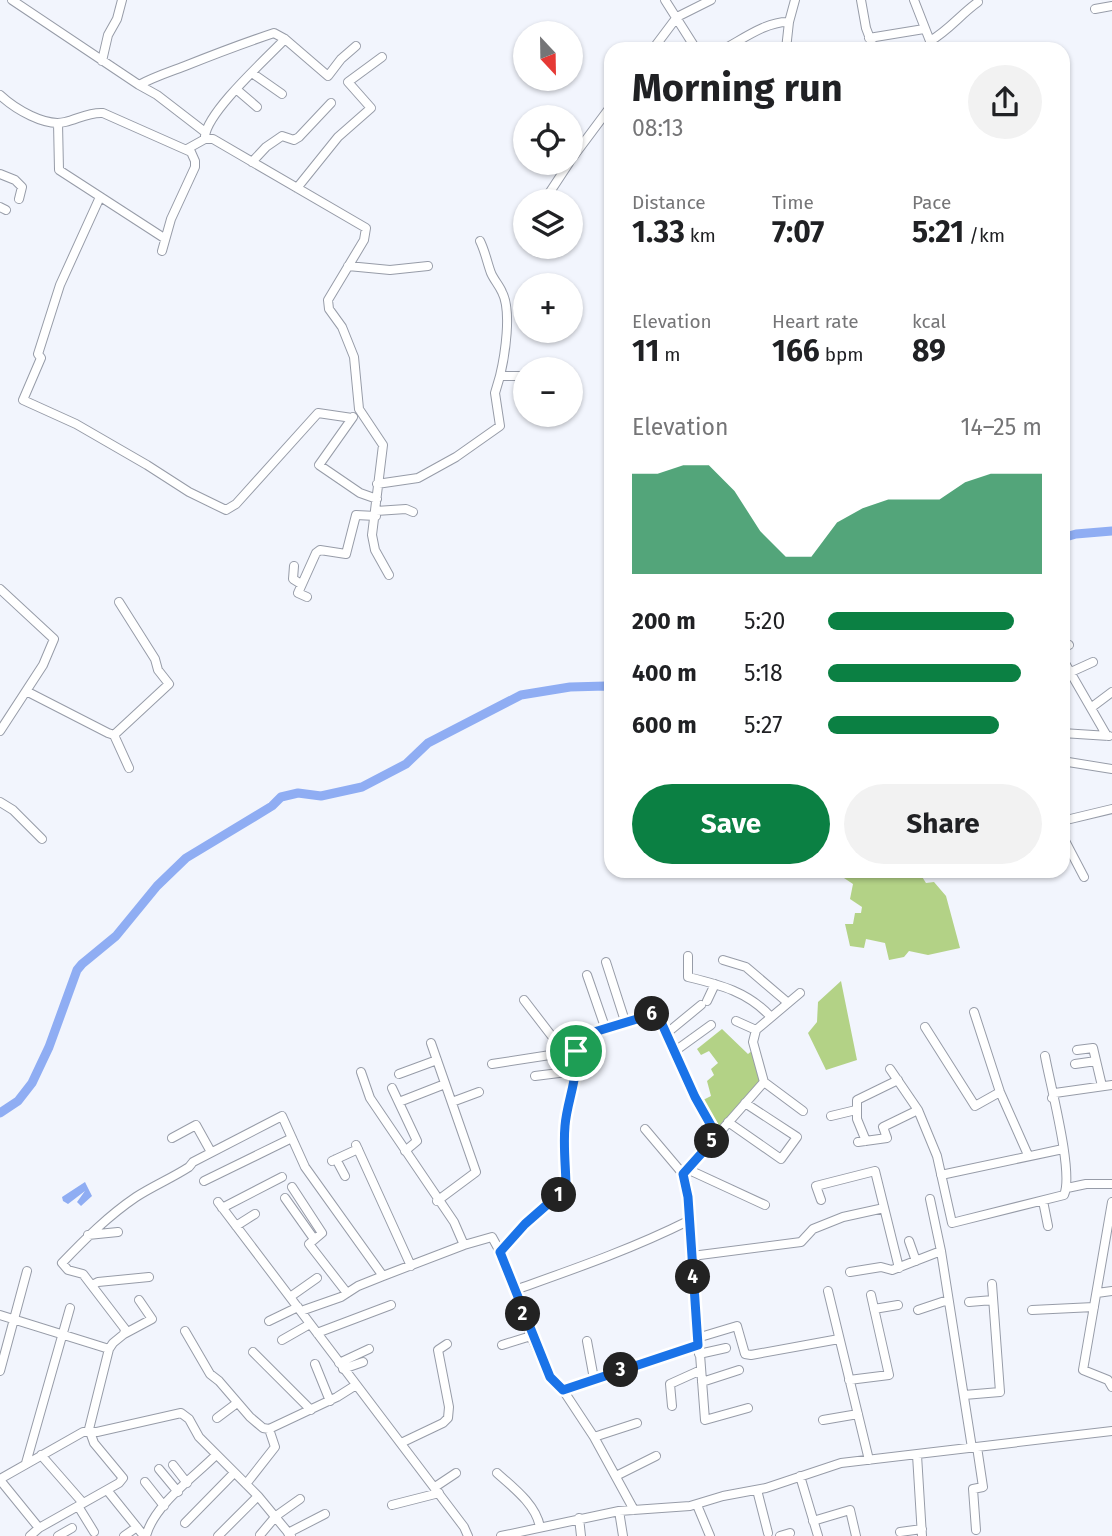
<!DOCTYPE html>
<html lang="en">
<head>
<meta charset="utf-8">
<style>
	:root { --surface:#fff; --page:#f2f2f2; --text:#202124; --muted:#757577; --accent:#0b8043 }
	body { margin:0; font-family:"Fira Sans",sans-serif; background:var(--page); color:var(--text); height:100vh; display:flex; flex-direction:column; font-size:26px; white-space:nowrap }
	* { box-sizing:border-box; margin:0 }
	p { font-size:23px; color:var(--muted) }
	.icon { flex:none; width:38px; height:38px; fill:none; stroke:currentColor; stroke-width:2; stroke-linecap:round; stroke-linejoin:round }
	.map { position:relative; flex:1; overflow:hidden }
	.details { position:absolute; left:604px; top:42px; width:466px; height:836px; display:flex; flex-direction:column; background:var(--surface); border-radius:21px; box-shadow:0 2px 5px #0004 }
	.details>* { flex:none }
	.needle { width:46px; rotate:158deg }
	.fabs { position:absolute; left:513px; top:21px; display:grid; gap:14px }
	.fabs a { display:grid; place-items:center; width:70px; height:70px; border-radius:50%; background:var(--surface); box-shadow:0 2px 5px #0004; font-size:35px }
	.pin { position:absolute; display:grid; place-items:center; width:60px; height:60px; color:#fff; margin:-30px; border:4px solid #fff; border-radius:50%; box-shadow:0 2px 7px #0007 }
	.km { position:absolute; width:35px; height:35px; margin:-18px; border-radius:50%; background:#222; color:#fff; font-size:19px; line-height:35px; text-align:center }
	.round { display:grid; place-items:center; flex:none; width:74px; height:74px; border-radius:37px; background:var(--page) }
	.overview { display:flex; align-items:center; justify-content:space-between; height:119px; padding:0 28px }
	h1 { font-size:38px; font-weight:700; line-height:52px }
	.stats { display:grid; grid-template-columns:repeat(3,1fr); gap:10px; height:119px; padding:7px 28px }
	.stats div { display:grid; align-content:center }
	.stats b { font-size:30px; font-weight:700 }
	.stats small { font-size:19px; font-weight:400 }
	.stats p { font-size:19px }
	.chart { height:196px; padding:14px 28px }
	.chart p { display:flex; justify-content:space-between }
	.chart svg { width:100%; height:126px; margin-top:7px; fill:var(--accent); opacity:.7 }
	.primary-button { display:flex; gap:14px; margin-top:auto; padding:14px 28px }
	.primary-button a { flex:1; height:80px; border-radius:42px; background:var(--accent); color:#fff; font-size:28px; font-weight:700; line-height:80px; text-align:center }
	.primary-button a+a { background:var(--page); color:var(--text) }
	ul { padding:0 28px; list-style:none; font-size:23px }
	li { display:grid; grid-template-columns:112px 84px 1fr; align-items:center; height:52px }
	li i { height:18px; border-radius:9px; background:var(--accent) }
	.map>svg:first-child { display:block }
	.forest { fill:#b3d286 }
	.water { fill:#8fadf3 }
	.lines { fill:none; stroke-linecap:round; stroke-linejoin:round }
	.river { stroke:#8fadf3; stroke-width:9 }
	.minor-casing { stroke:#979ca8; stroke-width:10 }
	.minor { stroke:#fff; stroke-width:8 }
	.route-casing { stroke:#fff; stroke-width:14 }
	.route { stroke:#1a73e8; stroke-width:9 }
</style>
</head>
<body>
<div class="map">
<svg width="1112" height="1536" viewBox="0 0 1112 1536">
	<rect width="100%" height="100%" fill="#f2f5fd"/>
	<!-- forest -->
	<path class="forest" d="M844,872H919L926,883L934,882L946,896L960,948L928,955L909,951L904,957L889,960L885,943L866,939L864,948L850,946L845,924H853L855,913H861L862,907L850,899L853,884L844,878Z
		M841,981L857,1060L826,1070L808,1033L817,1022L818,1002Z
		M722,1029L748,1054L753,1050L767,1078L718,1132L701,1101L711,1096L707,1081L714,1075L711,1069L718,1063L709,1051L701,1055L697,1049Z"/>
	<!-- water -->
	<path class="water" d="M85,1182L92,1196L81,1206L77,1202L85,1191L68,1204L63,1201L62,1197Z"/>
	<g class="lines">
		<!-- river -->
		<path class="river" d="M1062,538L1076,534L1112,531
			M0,1113L18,1101L32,1083L49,1047L77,970L82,964L116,936L157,886L186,858L272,806L281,797L298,793L321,796L362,787L406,764L428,743L521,695L570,687L606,686L611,689"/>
		<!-- minor casing -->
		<g class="minor-casing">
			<path id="minor" d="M12,0L139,85L157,95L205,132
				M665,0L696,49
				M861,0L866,28L874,49
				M914,0L930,41C948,31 961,14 978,2
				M1095,9L1112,6
				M869,38L924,29
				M653,49L677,17L711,0
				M724,49C743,39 767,21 789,22L795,0
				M786,49L789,22
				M102,61L108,35L117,19L122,0
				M252,73L282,94
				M139,85C156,76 167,73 185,66C215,54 244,43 274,33L285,39L328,76L341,59L356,46
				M236,89L257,107
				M0,95C15,109 45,127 65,122C78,119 89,112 103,113L191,152L195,161V167L171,219L162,251
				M58,123L59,170L164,238
				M205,136C208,111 266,59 285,39
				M187,149L205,139H213L366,228L364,240L328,300L329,309L342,327L354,357L359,409L383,445L372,535L375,550L389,575
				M570,161L611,106
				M252,162L266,147L282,136L294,140L299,137L331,103
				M0,174L15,180L22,187L19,199
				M297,188L338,137L371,108L348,82L382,57
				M100,197L60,285L38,354L41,358L23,400L76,424L147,465L189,492L226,510L236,504L318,413L352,418
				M544,201L569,163
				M0,207L6,210
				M480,241C485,251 487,262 491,273C494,280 499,285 502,292C512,311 505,355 500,376H525
				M348,266L390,270L428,266
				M353,417L319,465L360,493L377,499
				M377,484L418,478L456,457L500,426L495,393L500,376
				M376,511L406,509L413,512
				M294,566L293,579L301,584
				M0,589L54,639L43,665L0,731
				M307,597L298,593L316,553L320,550L346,554L356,515L376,516
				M1062,648L1069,645
				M1062,658L1107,736
				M1071,672L1093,662
				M26,691L108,733L114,735L169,684L158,670L155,659L119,602
				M1092,707L1112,692
				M1062,733L1109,736
				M114,735L129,768
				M1062,761L1112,769
				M0,802L13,810L42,839
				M1062,821L1112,809
				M1062,835L1084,877
				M688,956V977C721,985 748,992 771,1017
				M723,960L746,967L787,1002
				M606,962L625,1021
				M587,975L605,1027
				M800,993L756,1030L753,1042L764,1082L803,1111
				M524,1000L564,1052
				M707,1001L715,984
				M974,1012L1000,1092L1028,1155
				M736,1021L756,1030
				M925,1027L975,1106L1000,1092
				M667,1033L701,1005
				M431,1043L476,1172L437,1201
				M1077,1050L1093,1048L1102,1086
				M675,1051L711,1025
				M492,1064L576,1051
				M1075,1064L1096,1061
				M890,1069L918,1110L937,1156L952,1223L1064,1195C1074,1173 1050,1084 1045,1056
				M361,1072L370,1098L454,1222L464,1245
				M399,1074L437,1060
				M535,1076L575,1071
				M392,1088L417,1141L405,1151
				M1052,1098L1055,1093L1112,1085
				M399,1102L445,1084
				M452,1102L479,1092
				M831,1116L856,1110
				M728,1122L781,1159L797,1137L745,1103
				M645,1129L683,1174L687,1184L705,1420L748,1408
				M172,1138L196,1125L211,1152
				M866,1141L857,1119V1100L898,1080
				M858,1142L887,1138L883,1127L918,1110
				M356,1145L411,1266
				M336,1159L345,1176
				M332,1161L358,1149
				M687,1169L765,1205
				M683,1174L764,1082
				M941,1175L1063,1149
				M204,1181L292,1138
				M292,1187L322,1233L309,1244L347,1293
				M1067,1188L1086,1184H1112
				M285,1198L314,1239
				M930,1199L941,1251L972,1448
				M821,1200L816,1186L875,1171L899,1268
				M1043,1201L1048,1226
				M218,1202L464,1527L468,1536
				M1112,1202L1083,1370L1108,1380L1112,1387
				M222,1208L282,1177
				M236,1226L255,1214
				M88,1235L118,1232
				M909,1241L916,1261
				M500,1252L525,1224L566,1188C566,1168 563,1147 565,1126C567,1097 584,1068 571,1039L657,1013L695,1097L717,1136
				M692,1256L801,1242L813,1229L843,1217L884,1208
				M850,1272L881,1267L892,1270L941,1251
				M92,1285L98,1282L149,1277
				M515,1290C574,1269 632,1249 688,1221
				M828,1291L869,1460
				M1097,1293L1112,1291
				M290,1297L317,1278
				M969,1302L993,1300
				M874,1309L898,1305
				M918,1310L948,1300
				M1032,1310L1094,1307
				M301,1311L341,1297L358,1286L383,1276L464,1245L492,1237L504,1259L531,1336L550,1377L563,1390L594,1437L634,1510
				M0,1315L109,1349
				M269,1321L298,1307
				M185,1331L210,1374L219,1381L250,1417L263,1428L269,1429L275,1447L246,1484
				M317,1333L391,1305
				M124,1334L152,1319L139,1300
				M697,1338L737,1326L745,1354L751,1355L839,1339
				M282,1340L310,1324
				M587,1341L594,1379
				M502,1345L531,1336
				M253,1352L311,1410
				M699,1354L726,1348
				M339,1363L369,1349
				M315,1364L330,1401
				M343,1369L363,1362
				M0,1371L27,1271
				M849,1380L889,1375L871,1295
				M702,1382L739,1370
				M563,1390L698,1345
				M964,1395L1000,1392L992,1284
				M672,1406L670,1384L701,1370
				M217,1418L237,1403
				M823,1420L858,1414
				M269,1429L337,1397L356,1385
				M594,1437L637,1423
				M401,1443L443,1423L448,1418L449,1407L438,1350L447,1344
				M41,1455L83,1503
				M917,1455L922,1536
				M26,1463L70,1308
				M173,1465L187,1483
				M159,1469L178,1492
				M497,1473C514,1488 536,1505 540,1527
				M616,1476L656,1456
				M800,1476L818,1536
				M0,1479L83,1432H97L181,1413L189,1419L199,1437L258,1496L291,1536
				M0,1480L39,1528
				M145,1482L164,1506
				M435,1487L456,1473
				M107,1490L144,1536
				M757,1490L768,1533
				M392,1505L439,1493
				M697,1505L710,1536
				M78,1506L94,1532
				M619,1511L623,1536
				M579,1518L581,1536
				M813,1521L850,1510L856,1536
				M185,1523L234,1473
				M976,1530L973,1489L983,1487L977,1447
				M900,1532L922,1529
				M288,1533L325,1514
				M260,1535L276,1516L300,1499
				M30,1536L39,1528L119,1483L123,1478L94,1443L89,1429L109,1349L113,1343L124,1334L125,1329L83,1274L68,1270L62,1263C85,1239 108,1216 136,1197C153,1186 172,1178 189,1167L193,1162L282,1116L305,1167L383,1276
				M58,1536L72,1528
				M124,1536L137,1527
				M146,1536C154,1505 193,1478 216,1455
				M218,1536L258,1496
				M501,1536L619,1511L690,1506L723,1496L766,1488L841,1463L1112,1431
				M780,1536L790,1533"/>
		</g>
		<!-- minor -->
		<use href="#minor" class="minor"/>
	</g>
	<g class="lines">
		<!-- route casing -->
		<g class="route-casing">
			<path id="route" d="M657,1013L695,1097L717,1136L683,1174L688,1197L698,1345L563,1390L550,1377L500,1252L525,1224L566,1188C566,1168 563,1147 565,1126C567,1097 584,1068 571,1039Z"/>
		</g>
		<!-- route -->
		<use href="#route" class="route"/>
	</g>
</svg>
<div class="fabs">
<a><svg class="needle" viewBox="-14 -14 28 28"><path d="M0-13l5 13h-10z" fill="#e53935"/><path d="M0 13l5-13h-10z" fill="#757577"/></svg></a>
<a><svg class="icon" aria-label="locate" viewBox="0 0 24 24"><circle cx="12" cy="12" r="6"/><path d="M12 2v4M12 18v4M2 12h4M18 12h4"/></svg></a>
<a><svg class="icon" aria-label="layers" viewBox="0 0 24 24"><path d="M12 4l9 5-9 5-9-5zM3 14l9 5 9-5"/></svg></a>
<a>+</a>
<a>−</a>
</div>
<div class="pin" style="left:576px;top:1051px;background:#1e9e55"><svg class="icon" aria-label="arrive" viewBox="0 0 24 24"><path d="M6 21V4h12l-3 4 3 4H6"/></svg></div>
<b class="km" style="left:559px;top:1195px">1</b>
<b class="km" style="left:523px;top:1314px">2</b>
<b class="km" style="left:621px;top:1370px">3</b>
<b class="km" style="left:693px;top:1277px">4</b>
<b class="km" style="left:712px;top:1141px">5</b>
<b class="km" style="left:652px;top:1014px">6</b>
<section class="details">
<div class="overview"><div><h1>Morning run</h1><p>08:13</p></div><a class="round"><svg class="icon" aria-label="share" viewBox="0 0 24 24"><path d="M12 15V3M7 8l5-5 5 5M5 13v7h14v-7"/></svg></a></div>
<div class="stats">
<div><p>Distance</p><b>1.33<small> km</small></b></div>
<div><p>Time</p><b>7:07</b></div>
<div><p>Pace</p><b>5:21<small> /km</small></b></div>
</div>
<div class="stats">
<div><p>Elevation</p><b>11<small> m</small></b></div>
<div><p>Heart rate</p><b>166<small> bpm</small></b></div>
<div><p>kcal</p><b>89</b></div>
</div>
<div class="chart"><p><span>Elevation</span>14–25 m</p>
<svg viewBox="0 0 160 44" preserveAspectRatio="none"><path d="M0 44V9L10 9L20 6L30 6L40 15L50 29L60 38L70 38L80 26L90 21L100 18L110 18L120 18L130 12L140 9L150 9L160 9V44z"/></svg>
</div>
<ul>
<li><b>200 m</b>5:20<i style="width:87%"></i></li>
<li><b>400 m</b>5:18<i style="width:90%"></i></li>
<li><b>600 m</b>5:27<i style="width:80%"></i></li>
</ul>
<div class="primary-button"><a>Save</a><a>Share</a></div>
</section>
</div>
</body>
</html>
